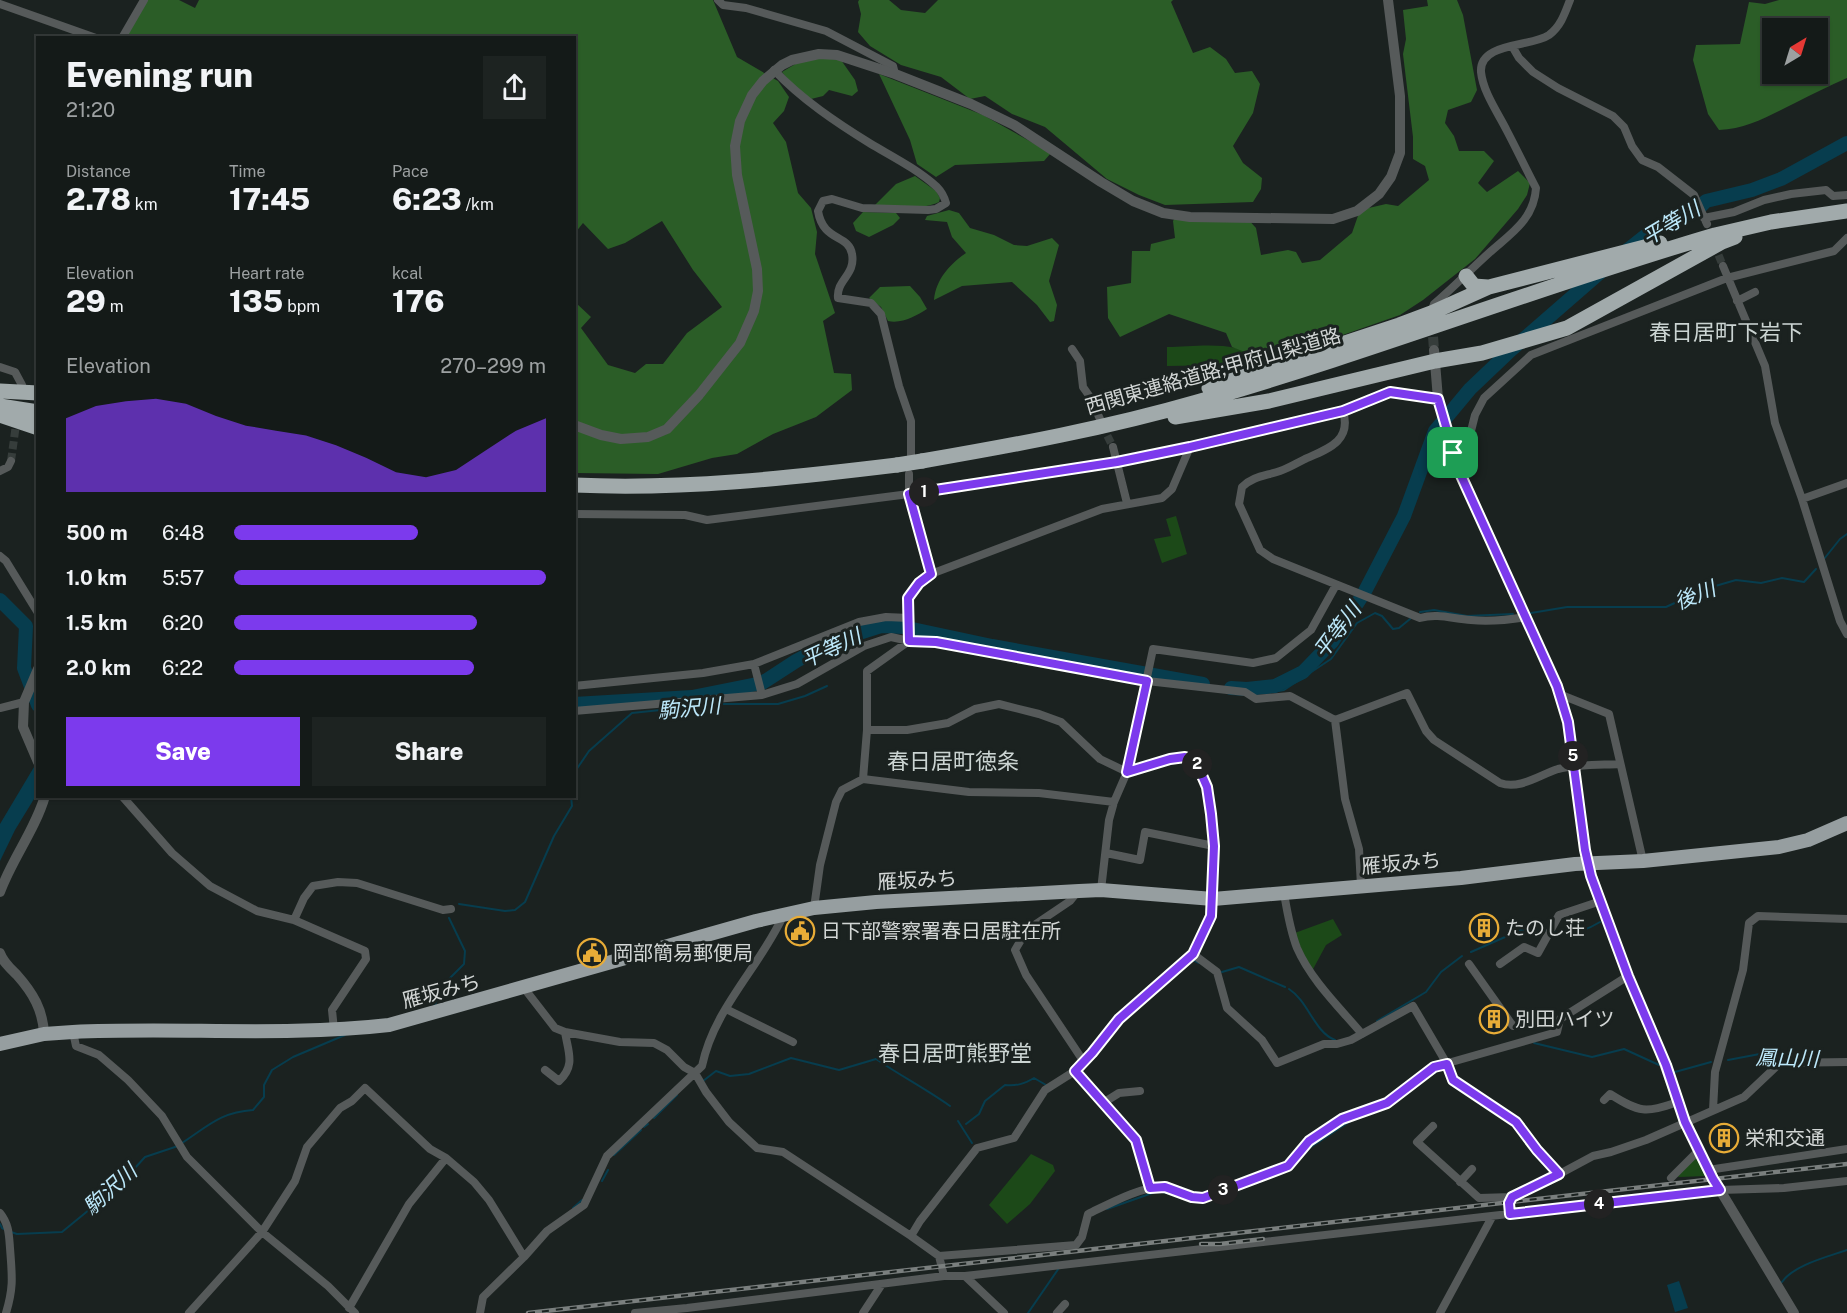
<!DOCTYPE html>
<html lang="en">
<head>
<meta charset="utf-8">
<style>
	:root { --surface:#141a18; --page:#1d2321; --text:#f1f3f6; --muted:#9da1a2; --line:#333837; --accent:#7c3aed }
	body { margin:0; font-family:"Public Sans","Noto Sans JP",sans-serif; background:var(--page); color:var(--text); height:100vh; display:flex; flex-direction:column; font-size:22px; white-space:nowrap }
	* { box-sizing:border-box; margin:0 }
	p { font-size:20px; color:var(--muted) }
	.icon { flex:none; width:33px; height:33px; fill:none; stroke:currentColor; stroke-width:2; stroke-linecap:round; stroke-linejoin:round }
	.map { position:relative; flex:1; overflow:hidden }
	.panel { position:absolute; left:36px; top:36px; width:540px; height:762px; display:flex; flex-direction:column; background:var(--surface); border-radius:0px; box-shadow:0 2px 4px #0004,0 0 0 2px var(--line) }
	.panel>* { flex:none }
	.needle { width:39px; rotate:38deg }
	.buttons { position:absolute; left:1762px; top:18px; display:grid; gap:12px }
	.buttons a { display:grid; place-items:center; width:66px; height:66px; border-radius:0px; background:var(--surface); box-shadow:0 2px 4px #0004,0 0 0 2px var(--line); font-size:30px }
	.pin { position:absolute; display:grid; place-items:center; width:51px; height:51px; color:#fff; margin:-26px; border-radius:12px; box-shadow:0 3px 9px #0006 }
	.km { position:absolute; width:30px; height:30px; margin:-15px; border-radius:50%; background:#222; color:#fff; font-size:16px; line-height:30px; text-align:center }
	.round { display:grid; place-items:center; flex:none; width:63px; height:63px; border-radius:0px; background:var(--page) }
	.overview { display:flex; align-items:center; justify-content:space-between; height:102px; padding:0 30px }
	h1 { font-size:33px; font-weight:800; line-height:45px }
	.metrics { display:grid; grid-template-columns:repeat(3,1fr); gap:9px; height:102px; padding:6px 30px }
	.metrics div { display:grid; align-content:center }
	.metrics b { font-size:30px; font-weight:800 }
	.metrics small { font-size:16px; font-weight:400 }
	.metrics p { font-size:16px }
	.chart { height:168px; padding:12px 30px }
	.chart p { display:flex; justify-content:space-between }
	.chart svg { width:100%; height:108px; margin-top:6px; fill:var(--accent); opacity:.7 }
	.action { display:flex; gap:12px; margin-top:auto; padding:12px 30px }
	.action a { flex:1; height:69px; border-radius:0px; background:var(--accent); color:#fff; font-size:24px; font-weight:800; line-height:69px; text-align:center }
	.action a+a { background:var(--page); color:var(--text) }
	ul { padding:0 30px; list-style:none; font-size:20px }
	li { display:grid; grid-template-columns:96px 72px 1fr; align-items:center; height:45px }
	li i { height:15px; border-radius:8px; background:var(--accent) }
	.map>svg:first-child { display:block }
	.green { fill:#1c4918 }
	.forest { fill:#2b5d27; fill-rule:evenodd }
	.water { fill:#073d4e }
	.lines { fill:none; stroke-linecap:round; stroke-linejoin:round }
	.stream { stroke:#073d4e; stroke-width:2 }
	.river { stroke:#073d4e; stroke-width:14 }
	.minor-tunnel { stroke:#363d3b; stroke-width:8; stroke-dasharray:8 4; stroke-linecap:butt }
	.tertiary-tunnel { stroke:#363d3b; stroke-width:10; stroke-dasharray:10 5; stroke-linecap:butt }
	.minor { stroke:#565a5a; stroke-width:8 }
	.tertiary { stroke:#565a5a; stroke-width:10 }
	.trunk { stroke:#969ea0; stroke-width:14 }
	.motorway { stroke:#a1aaab; stroke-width:15 }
	.rail-casing { stroke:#7a7f7e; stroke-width:4.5 }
	.rail { stroke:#1b2220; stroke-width:2; stroke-dasharray:7; stroke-linecap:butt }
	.motorway-bridge { stroke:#a1aaab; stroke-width:15 }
	.route-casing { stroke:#fff; stroke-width:12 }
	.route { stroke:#7c3aed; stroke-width:8 }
	.labels { text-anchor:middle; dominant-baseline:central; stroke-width:6; stroke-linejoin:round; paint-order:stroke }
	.street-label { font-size:20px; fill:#d2d6d5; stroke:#1b2220 }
	.poi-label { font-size:20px; fill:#d2d6d5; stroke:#1b2220; text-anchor:start }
	.water-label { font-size:21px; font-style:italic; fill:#bce8fa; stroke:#1b2220 }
	.quarter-label { font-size:22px; fill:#cbd4d2; stroke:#1b2220 }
</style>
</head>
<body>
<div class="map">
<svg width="1847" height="1313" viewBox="0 0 1847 1313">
	<rect width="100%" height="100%" fill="#1b2220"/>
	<!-- green -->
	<path class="green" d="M1167,347C1195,347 1238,339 1260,360L1231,369L1229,365L1167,366Z
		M1176,516L1187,554L1162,563L1154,539L1171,536L1166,519Z
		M1333,919L1342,935L1326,945L1311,973L1292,934Z
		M1031,1154L1053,1165L1055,1171L1030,1204L1007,1224L989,1205Z
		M1694,1155L1706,1176L1679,1177L1675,1175Z"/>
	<!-- forest -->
	<path class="forest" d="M143,0H179L195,8L199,0H713L737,57L778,81L789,97L784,111L773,123L786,142L798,193L811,208L817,232L815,254L835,313L823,321L834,373L851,374L852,390L816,417L773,434L737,454L712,458L658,474L575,473V302L591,317L581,328L608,365L635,373L646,364H663L687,333L722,307L693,270L662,221L625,243L608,249L583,223L575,233L574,38H120Z
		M859,0H889L901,10L925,13L938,0H1173L1171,2L1193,53L1210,47L1226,59L1235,73L1252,71L1260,84L1253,113L1233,146L1243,163L1262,178L1261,189L1253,202L1165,205L1139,195L1107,179L1045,127L1012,114L985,96L970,99L941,77L901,65L870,46L858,32L861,14L858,2Z
		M1427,0H1457L1463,15L1477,90L1471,102L1448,110L1445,123L1454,136L1459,151H1484L1494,161L1478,183L1487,192L1518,171L1530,183L1527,195L1518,209L1475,259L1423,300L1400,315L1337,337L1322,335L1287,350L1276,360H1260L1255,356L1232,347L1226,333L1169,314L1120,337L1108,318L1107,287L1131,283L1132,251H1150L1151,244L1175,238L1173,221L1176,216L1246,217L1256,228L1261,255L1288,250L1296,252L1302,263L1320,260L1352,233L1360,210L1386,204L1398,206L1429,180L1425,166L1413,159V137L1403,54L1406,39L1403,10L1428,6Z
		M1779,0H1847V78C1829,86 1812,94 1795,103C1770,115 1748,129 1719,130L1708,114L1693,60L1696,45L1740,44L1749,2L1765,4ZM1773,28H1818V74H1773Z
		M821,58L841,60L855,80L858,91L852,96L829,90L823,96L811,99L795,89L782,72L797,63Z
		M879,74L983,115L1051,153L1044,161L955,165L936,177L917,164L910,140Z
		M915,176L936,191L940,198L939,202C920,211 895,206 875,205L896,184Z
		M949,210L959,213L970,228L994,235L1014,245L1027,246L1052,238L1059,245L1049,281L1057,305L1054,321L1050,322L1037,305L1012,282L962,286L934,300C936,279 950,264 966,253L952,237L947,222L925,220L927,216Z
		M863,212L896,213L900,218L893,225L869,237L856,231L853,223Z
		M910,286L920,297L927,309C916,316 902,324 888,321L881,307L869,298L880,287Z"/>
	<!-- water -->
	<path class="water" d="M37,762V794L15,830L0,861V824Z
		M1679,1281L1688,1308L1675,1312L1667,1285Z"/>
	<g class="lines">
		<!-- stream -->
		<path class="stream" d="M1824,559L1840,539L1847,534
			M1420,612L1434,610L1467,616L1513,614
			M1531,613L1567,607H1666L1705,589L1736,580L1761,583L1782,578L1804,582L1816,569
			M1253,692L1266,693L1284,690L1331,659L1357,623L1375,613L1382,616L1393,629L1399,628L1410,619
			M574,773L589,751L632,713L718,704H778L805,696L827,686
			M459,904L505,911L515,910L525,902L554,836L572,806L571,796
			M1554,932C1570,936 1587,930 1600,922
			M1471,952L1521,930L1547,931
			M1188,964L1193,960L1199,963
			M1222,972L1239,967L1285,987
			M1289,989C1308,1001 1315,1033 1335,1040
			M434,1006L448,980L464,964L465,951L449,918
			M1377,1021L1426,992L1441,972L1462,956
			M1534,1043L1592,1057L1624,1049L1659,1065
			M1728,1060L1765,1053L1775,1061H1778
			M1675,1072L1711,1062
			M703,1081L716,1071L730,1076L749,1074L791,1058L839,1070L876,1059C901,1076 926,1089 950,1106
			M1388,1106L1440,1069
			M654,1118L677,1095
			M958,1121L972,1143
			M966,1124L979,1114L985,1101L1005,1085C1017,1086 1024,1084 1034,1078L1046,1085
			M644,1127L648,1124
			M182,1143C208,1126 221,1112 253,1110L264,1097V1085L272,1070L293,1057L345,1035
			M614,1155L641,1130
			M1291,1168L1308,1149L1352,1120
			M602,1181L608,1170
			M573,1208L582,1200
			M1107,1209L1158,1191L1188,1198
			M0,1224L2,1228L6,1230
			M11,1232L17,1234L62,1232L95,1205L106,1192L124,1180L145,1157L178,1146
			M1782,1282C1794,1265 1827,1257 1847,1250
			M1028,1313L1059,1268"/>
		<!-- river -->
		<path class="river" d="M1625,252L1649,233L1671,220L1696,211L1706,201L1752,190L1781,179L1847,143
			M0,600L26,626L24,668L38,705
			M1231,688L1247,689L1275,686L1303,672L1332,642L1364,593L1404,516L1435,431L1470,389L1511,350L1603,270
			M574,704L692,697L762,683L796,661L834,641L881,626L903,627L992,646L1203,684"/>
		<!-- minor-tunnel -->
		<path class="minor-tunnel" d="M1714,244L1723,266
			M1102,425L1113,447
			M11,461L17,417"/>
		<!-- tertiary-tunnel -->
		<path class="tertiary-tunnel" d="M1432,322L1434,350"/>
		<!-- minor -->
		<path class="minor" d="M718,0L723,5L746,8L826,31L893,66L895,74
			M0,4L96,38
			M122,38L144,0
			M1512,46L1519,58L1533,72L1558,88L1613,116L1624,127L1632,146L1642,160L1658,167L1694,195L1707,224
			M774,70C801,99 837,123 871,144C893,157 917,169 937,187C942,192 944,196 946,203L936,209L928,210L862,208L832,199L823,201L818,211C823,242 849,234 852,254C856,275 836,280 838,298L871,303L881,314L899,386L911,421V456
			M1704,218L1734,212L1764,200L1791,194L1826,190L1833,196L1847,195
			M1723,266L1765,366L1775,423L1802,499L1840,621L1847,634
			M1737,301L1755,292
			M1432,310L1434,304C1453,288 1470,270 1489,253C1510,234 1534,220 1536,188C1526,169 1517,150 1507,131C1498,113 1483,92 1481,72C1479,42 1532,47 1549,35C1561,26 1565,13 1570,0
			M1072,349L1080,361L1083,387L1090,397L1100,419
			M0,367L15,372L22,385
			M1343,411C1352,441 1328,449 1305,459C1297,463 1289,468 1280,471C1266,476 1253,476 1242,487L1239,504L1260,550L1273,559L1420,618C1438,613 1453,619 1471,620C1490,622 1508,620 1527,617
			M1113,447L1127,503
			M1453,453L1470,435L1475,415L1484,398L1531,355L1727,278L1834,251L1847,238
			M0,471L8,467L11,461
			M909,474V494L931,574
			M1802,499L1847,483
			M574,514L685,515L707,520L909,494L1117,462L1259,431L1343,411L1391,392L1438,399
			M0,556L6,561L38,613
			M754,664L762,695
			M574,686L703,673L754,664L859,622L886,617L909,618
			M1559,694L1609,714L1643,861
			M0,708L24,702
			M574,711L762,695L797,684L864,646L891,637L909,641L936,642L1147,681L1245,692L1256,699L1290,696L1335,720L1407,693L1426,731L1434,740L1500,783C1520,790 1539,775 1558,769C1578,764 1600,765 1620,764
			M1335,720L1345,799L1359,849L1361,886
			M867,730H907L948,723L975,709L999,704L1039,714L1061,722L1100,759L1127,772L1170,759L1185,757L1197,764L1207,787L1214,846L1211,916L1193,954L1119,1019L1092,1053L1075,1071L1045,1090L1014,1138L977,1148L920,1221L911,1236
			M863,779L867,730V671L909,641L908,598L919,583L931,574L1102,509L1162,498L1172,489L1190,447
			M122,796L172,853L210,886L257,911L294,920L365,951L366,959L332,1010L334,1030
			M1106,853L1140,860L1145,832L1214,846
			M1101,890L1109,820L1114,802L1127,772L1153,649L1253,663L1276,658L1311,630L1336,585
			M1078,891L1070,901L1027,930L1015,950L1026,975L1084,1062
			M1284,893C1287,911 1290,930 1297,948C1311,980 1339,1007 1362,1034
			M814,908L820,865L836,802L842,790L863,779L969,792L1039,793L1114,802
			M294,920L304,898L313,886L338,882L357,883L443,910L451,909
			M1193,954L1217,972L1227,1008L1262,1040L1277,1063L1324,1044H1337L1351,1040L1413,1006L1447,1064L1453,1080L1516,1122L1537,1150L1559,1175
			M1469,964L1513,1026L1559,1023
			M1500,964L1524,947L1538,953L1559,915L1601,901
			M524,988L555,1028L565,1032L620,1042L654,1043L667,1050L684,1067L695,1073L706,1092L729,1122L757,1148L783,1152L911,1236L939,1256L944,1276
			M726,1009L793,1042
			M73,1032L76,1046L99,1055L128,1080L162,1116L187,1157L262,1232L328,1286L355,1313
			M545,1070L559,1081C576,1065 568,1052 565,1032
			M1075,1071L1136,1140L1150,1188
			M1604,1100L1610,1094C1640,1113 1645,1113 1678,1102
			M1103,1103L1119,1093L1140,1091
			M1713,1110L1715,1072L1743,970L1749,923L1758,916L1847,919
			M1433,1126L1417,1142L1479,1198L1512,1197
			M1708,1170L1847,1149
			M1671,1178L1699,1150
			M1460,1182L1472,1169
			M0,1213C9,1224 9,1235 10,1248C12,1276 14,1286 6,1313
			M1510,1214L1509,1203L1512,1197L1552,1178L1593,1156L1611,1152L1646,1140L1744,1097L1780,1063L1847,1062
			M939,1256L1076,1245L1082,1237L1088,1214C1107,1205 1141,1186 1163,1187C1176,1188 1189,1197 1203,1198L1288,1166L1309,1141L1342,1119L1387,1103L1434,1067L1557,1032L1560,1019L1628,976
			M965,1276L1720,1190L1784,1188L1847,1181
			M349,1308L409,1204L446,1158
			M189,1313L262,1232L295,1181L307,1147L340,1108L352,1101L365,1088L430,1149L446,1158L474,1182L489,1200L524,1257
			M480,1313L483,1297L524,1257L547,1231L584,1205L607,1156L702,1066C714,1008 760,967 784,914
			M635,1313L687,1308L944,1276H965L1004,1313
			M863,1313L882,1284
			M1057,1313L1065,1304
			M1440,1313L1492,1217"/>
		<!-- tertiary -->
		<path class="tertiary" d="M1434,350L1438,399L1454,458L1557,686L1568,722L1587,863L1628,976L1652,1030L1685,1122L1708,1170L1794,1313
			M574,425L601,435L621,439L648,437L667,429L699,395L740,343L754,311L758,291L757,269L737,175L735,146L740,121L752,95L763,81L782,65L792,60L819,54L837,55L895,74L971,104L1014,125L1101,182L1133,201L1163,213L1190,217L1333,219L1357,211L1379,194L1391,177L1400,153V96L1388,0
			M38,669L24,702L23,727L38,762
			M0,892C12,859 35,830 45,796
			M0,953C3,962 10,968 17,975C33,993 43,1010 44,1034"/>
		<!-- trunk -->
		<path class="trunk" d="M0,1044L44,1034L73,1032C178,1027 284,1037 389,1025L756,921L814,908L876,902L1079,891L1101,890L1213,899L1461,878L1575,864L1643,861L1779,847L1808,840L1847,823"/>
		<!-- motorway -->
		<path class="motorway" d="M1466,276L1474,286L1488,287
			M1209,388L1399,325L1431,313L1489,287L1660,243
			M0,391L38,393
			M0,406L38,412
			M0,415L38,428
			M1175,417L1269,401L1435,361L1482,353L1567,328L1722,242L1735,237
			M922,461C1015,445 1107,428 1197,402C1372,352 1541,286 1715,235L1771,222L1847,211
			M574,485C683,490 790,478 897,465"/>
		<!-- rail casing -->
		<g class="rail-casing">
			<path id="rail" d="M1201,1244H1220L1263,1239
				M528,1313L1847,1164"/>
		</g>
		<!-- rail -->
		<use href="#rail" class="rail"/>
		<!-- motorway-bridge -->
		<path class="motorway-bridge" d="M897,465L922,461"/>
	</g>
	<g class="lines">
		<!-- route casing -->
		<g class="route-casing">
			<path id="route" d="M1390,392L1438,399L1459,471L1557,686L1568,722L1585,850L1591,876L1628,976L1666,1065L1685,1122L1713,1179L1720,1190L1510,1214L1509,1203L1512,1197L1559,1174L1537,1150L1516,1122L1453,1080L1447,1064L1434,1067L1387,1103L1342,1119L1309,1141L1288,1166L1203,1198L1192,1197L1165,1187L1150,1188L1136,1140L1075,1071L1092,1053L1119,1019L1193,954L1211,916L1214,846L1211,814L1207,787L1197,764L1185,757L1170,759L1127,772L1147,681L936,642L909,641L908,598L919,583L931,574L909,494L1117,462L1190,447L1343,411Z"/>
		</g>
		<!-- route -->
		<use href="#route" class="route"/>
	</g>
	<!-- icons -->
	<defs>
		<g id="building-ring" transform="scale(1.5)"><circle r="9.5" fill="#1b2220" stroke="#e8ac37" stroke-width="1.5"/><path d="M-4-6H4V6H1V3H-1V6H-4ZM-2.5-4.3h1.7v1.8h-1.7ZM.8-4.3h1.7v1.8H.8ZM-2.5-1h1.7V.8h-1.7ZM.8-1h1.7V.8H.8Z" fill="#e8ac37"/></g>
		<g id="civic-ring" transform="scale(1.5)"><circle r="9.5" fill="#1b2220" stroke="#e8ac37" stroke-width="1.5"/><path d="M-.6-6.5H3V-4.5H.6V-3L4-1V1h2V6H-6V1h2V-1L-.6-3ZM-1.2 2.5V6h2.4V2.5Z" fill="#e8ac37"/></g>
	</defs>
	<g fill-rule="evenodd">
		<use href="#building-ring" x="1484" y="928"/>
		<use href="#civic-ring" x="800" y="931"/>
		<use href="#civic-ring" x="592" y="953"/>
		<use href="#building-ring" x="1494" y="1019"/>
		<use href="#building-ring" x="1724" y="1138"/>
	</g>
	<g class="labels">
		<!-- street labels -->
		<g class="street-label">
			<text transform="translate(1213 371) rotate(-16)">西関東連絡道路;甲府山梨道路</text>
			<text transform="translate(1401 863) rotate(-5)">雁坂みち</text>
			<text transform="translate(917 880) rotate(-3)">雁坂みち</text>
			<text transform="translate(441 991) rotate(-15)">雁坂みち</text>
		</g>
		<!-- poi labels -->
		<g class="poi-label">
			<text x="1505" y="928">たのし荘</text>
			<text x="821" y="931">日下部警察署春日居駐在所</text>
			<text x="613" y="953">岡部簡易郵便局</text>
			<text x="1515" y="1019">別田ハイツ</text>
			<text x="1745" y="1138">栄和交通</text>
		</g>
		<!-- water labels -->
		<g class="water-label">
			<text transform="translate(1671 223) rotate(-31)">平等川</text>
			<text transform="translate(1695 595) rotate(-22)">後川</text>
			<text transform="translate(1337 630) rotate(-53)">平等川</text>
			<text transform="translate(831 648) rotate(-25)">平等川</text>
			<text transform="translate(689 708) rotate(-5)">駒沢川</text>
			<text transform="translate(1787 1058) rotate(2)">鳳山川</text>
			<text transform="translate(110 1189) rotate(-42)">駒沢川</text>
		</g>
		<!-- quarter labels -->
		<g class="quarter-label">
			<text x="1726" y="332">春日居町下岩下</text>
			<text x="953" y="761">春日居町徳条</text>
			<text x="955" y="1053">春日居町熊野堂</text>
		</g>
	</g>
</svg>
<div class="buttons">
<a><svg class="needle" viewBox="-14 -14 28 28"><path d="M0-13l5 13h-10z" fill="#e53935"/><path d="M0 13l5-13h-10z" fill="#9da1a2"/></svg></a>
</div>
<div class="pin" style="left:1453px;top:453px;background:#1e9e55"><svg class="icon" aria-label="arrive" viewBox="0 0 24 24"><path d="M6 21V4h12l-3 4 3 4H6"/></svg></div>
<b class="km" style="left:924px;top:492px">1</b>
<b class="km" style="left:1197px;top:764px">2</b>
<b class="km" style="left:1223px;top:1190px">3</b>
<b class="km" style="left:1599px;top:1204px">4</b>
<b class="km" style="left:1573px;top:756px">5</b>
<section class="panel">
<div class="overview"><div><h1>Evening run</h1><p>21:20</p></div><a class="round"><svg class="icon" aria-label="share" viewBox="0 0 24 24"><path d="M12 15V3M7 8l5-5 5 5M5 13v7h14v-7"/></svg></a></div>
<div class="metrics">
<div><p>Distance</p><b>2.78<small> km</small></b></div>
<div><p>Time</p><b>17:45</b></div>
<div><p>Pace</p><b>6:23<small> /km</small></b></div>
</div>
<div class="metrics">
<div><p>Elevation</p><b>29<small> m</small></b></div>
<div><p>Heart rate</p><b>135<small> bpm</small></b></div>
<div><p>kcal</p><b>176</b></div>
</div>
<div class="chart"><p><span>Elevation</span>270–299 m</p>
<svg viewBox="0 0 160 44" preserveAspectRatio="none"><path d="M0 44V14L10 9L20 7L30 6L40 8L50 13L60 17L70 19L80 21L90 25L100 30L110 36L120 38L130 35L140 27L150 19L160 14V44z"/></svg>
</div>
<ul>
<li><b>500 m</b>6:48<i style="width:59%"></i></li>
<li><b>1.0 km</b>5:57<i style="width:100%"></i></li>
<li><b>1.5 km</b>6:20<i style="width:78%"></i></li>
<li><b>2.0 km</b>6:22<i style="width:77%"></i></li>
</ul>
<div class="action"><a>Save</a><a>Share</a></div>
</section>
</div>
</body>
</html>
